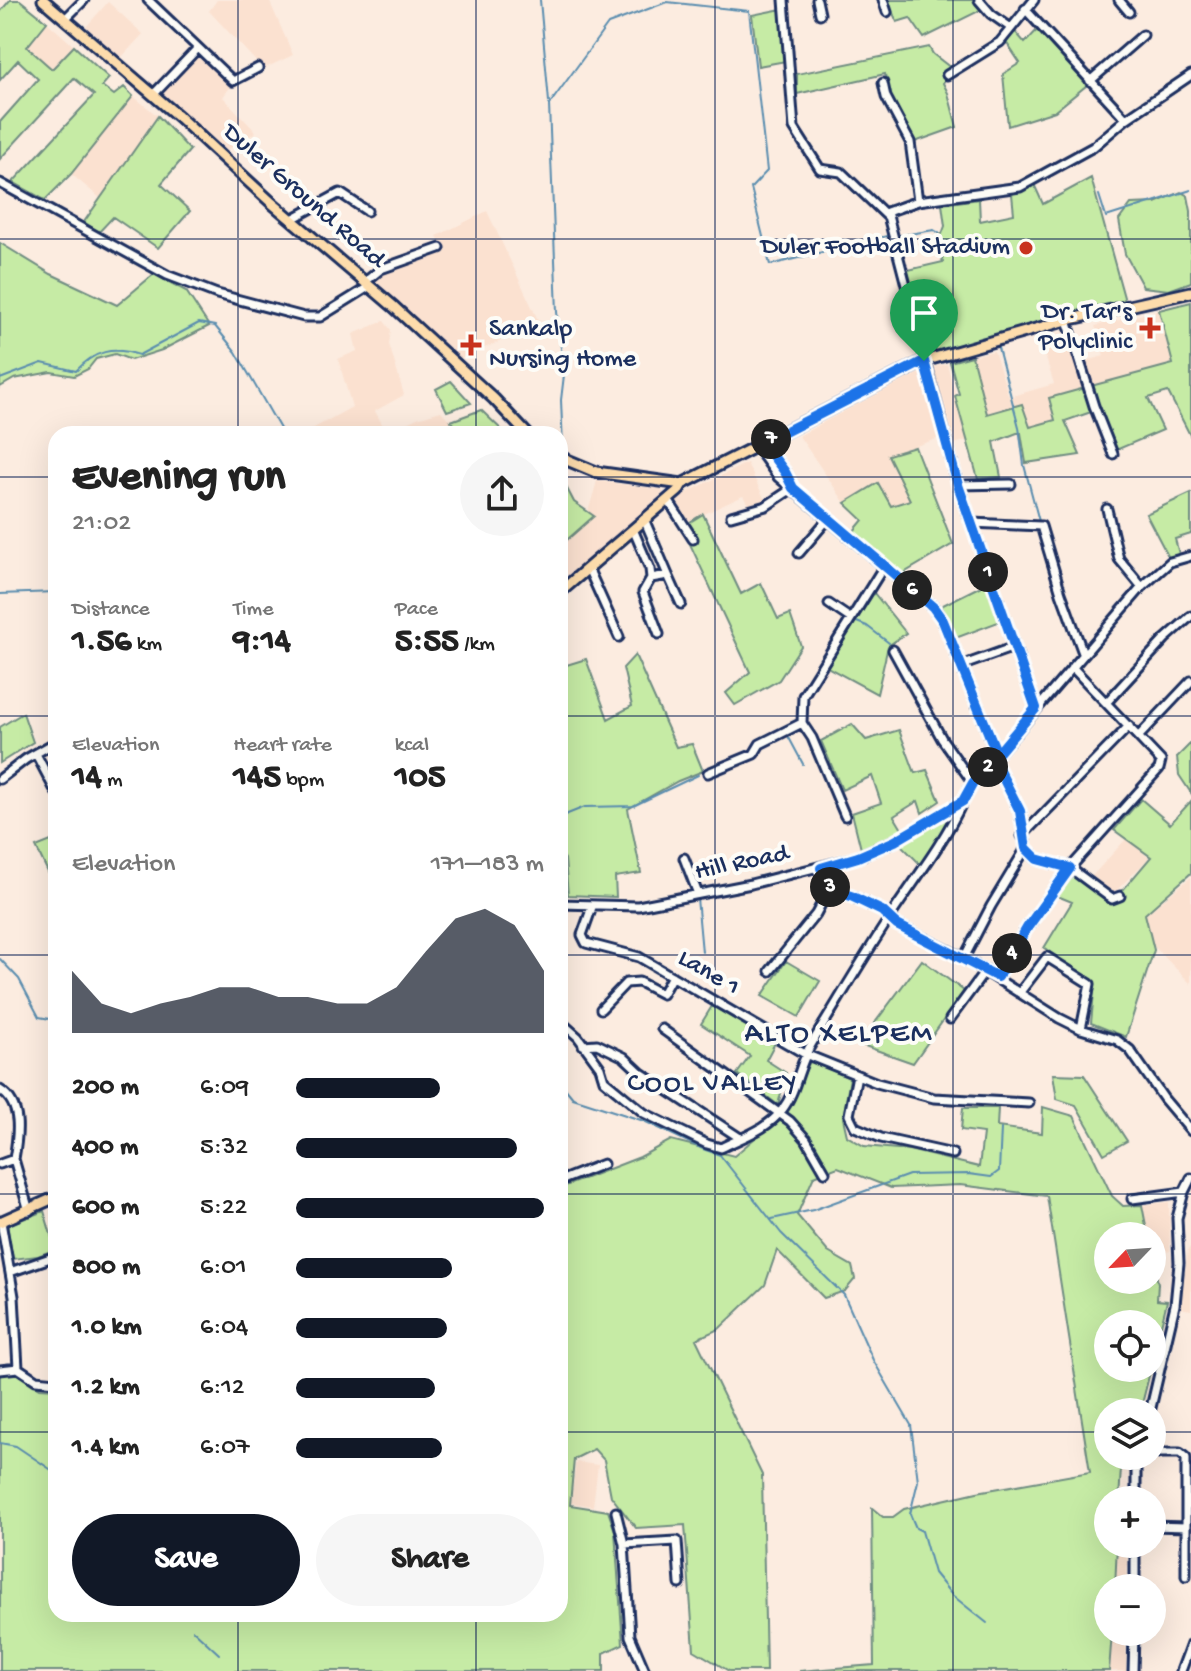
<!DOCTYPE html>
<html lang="en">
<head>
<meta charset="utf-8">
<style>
	:root { --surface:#fff; --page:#f6f6f6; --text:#222; --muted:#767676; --accent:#111827 }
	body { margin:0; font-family:"Gochi Hand",sans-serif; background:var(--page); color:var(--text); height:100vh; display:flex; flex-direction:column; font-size:30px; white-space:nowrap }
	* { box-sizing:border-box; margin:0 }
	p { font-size:26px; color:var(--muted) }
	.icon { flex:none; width:44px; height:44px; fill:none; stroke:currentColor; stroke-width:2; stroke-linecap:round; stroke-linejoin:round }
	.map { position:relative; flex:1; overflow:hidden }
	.details { position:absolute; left:48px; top:426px; width:520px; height:1196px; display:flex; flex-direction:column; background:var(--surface); border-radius:24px; box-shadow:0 8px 32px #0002 }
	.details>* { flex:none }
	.needle { width:52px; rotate:245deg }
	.controls { position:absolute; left:1094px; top:1222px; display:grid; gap:16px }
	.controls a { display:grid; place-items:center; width:72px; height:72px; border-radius:50%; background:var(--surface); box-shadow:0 8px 32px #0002; font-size:40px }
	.pin { position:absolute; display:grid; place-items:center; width:68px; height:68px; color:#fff; margin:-82px -34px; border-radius:50% 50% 50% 0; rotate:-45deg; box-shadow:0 0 8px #0007 }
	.pin .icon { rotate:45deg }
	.km { position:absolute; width:40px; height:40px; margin:-20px; border-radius:50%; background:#222; color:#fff; font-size:22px; line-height:40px; text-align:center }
	.round { display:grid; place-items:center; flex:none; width:84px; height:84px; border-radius:42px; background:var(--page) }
	.headline { display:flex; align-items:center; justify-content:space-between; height:136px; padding:0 24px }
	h1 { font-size:44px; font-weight:700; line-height:60px }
	.figures { display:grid; grid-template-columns:repeat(3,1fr); gap:12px; height:136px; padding:8px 24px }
	.figures div { display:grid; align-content:center }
	.figures b { font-size:34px; font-weight:700 }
	.figures small { font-size:22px; font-weight:400 }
	.figures p { font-size:22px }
	.chart { height:224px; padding:16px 24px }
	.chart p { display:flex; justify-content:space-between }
	.chart svg { width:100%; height:144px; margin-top:8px; fill:var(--accent); opacity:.7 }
	.action { display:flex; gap:16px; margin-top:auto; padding:16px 24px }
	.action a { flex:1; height:92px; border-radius:48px; background:var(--accent); color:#fff; font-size:32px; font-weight:700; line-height:92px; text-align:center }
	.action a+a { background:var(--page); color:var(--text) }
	ul { padding:0 24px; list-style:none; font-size:26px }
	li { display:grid; grid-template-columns:128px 96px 1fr; align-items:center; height:60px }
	li i { height:20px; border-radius:10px; background:var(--accent) }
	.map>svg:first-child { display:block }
	.built { fill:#fbe1d0 }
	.green { fill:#c6eba5; stroke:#708d82; stroke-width:2 }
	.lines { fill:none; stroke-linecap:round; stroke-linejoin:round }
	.stream { stroke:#5a8daf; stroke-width:2 }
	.minor-casing { stroke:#1b2f5e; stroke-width:13 }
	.major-casing { stroke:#1b2f5e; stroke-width:15 }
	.minor { stroke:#fdfcf7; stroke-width:7 }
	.major { stroke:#fddcac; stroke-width:9 }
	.route-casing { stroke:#fff; stroke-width:16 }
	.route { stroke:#1a73e8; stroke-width:10 }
	.grid { fill:none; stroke:#1b2f5e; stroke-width:2; stroke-opacity:0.55 }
	.poi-dot { fill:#c8321e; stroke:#fdfcf7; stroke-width:3 }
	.labels { text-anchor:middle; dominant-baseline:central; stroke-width:8; stroke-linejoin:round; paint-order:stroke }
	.street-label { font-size:26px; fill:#1b2f5e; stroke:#fdfcf7 }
	.poi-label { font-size:26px; fill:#1b2f5e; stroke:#fdfcf7; text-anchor:end }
	.neighbourhood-label { font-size:28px; letter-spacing:2px; fill:#1b2f5e; stroke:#fdfcf7 }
	.quarter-label { font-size:30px; letter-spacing:2px; fill:#1b2f5e; stroke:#fdfcf7 }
</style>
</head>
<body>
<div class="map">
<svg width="1191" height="1671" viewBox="0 0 1191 1671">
	<rect width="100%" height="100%" fill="#fcece0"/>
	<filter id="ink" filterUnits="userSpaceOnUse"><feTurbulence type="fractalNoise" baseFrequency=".0125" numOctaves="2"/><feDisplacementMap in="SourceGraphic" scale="16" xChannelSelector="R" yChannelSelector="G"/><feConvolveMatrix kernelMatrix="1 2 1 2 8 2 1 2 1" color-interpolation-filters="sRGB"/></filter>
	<g filter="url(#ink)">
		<!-- built -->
		<path class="built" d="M217,0H269L293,55L263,69L209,11Z
			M108,2L143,34L120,59L86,27Z
			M47,22L74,46L52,70L27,47Z
			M199,55L231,86L223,97L256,132L225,151L162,93Z
			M133,96L158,116L100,198L71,174Z
			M487,211L539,322L500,330L501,341L456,360L372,279L445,249L437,236Z
			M1159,310L1174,364L1091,386L1083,362L1104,356L1095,326Z
			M384,321L391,330L389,344L404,395L375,411L387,433L417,418L441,411L463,434H303L352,407L338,359L357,351L353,334Z
			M1068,332L1085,388L1049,398L1055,421L1030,427L987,415L972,356L994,351L1009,397L1054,384L1040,339Z
			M947,364L968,440L951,445L929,368Z
			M923,371L940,438L889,455L910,500L891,507L878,483L845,503L799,436L884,388Z
			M747,463L766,502L750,508L743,496L687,522L675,503L686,493Z
			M597,481L661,489L666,498L571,580L560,562V546L593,516L588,512Z
			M1127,838L1149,858L1113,894L1092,876Z
			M1191,877V984L1133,925Z
			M1169,1202L1170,1251L1152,1255V1236H1148L1142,1205Z
			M1191,1246V1310L1180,1308L1188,1250Z
			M576,1462L598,1465L593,1506L571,1503Z
			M1117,1544H1127V1588H1115Z
			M1112,1632H1126V1671H1109Z"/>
		<!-- green -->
		<path class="green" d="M10,0H20L47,22L27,47L52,69L74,46L109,78L102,86L114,95L124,87L133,96L71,174L45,200L13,182L94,95L74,78L0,159V122L38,79L18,60L0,80V12Z
			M887,0H973L981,10L924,38L910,18L897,22Z
			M782,9L786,61L758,66L752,15Z
			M1039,28L1087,85L1055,111L1008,126L1003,74L1020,63L1006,42L1013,29L1025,43Z
			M929,47L933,54L951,68L943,83L948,93L957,127L912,143L889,95L885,74L797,94V74Z
			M158,116L190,150L161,184L190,211L158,248L113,217L99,232L84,222Z
			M1091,178L1125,301L925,355L904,271L943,262L939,235L942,234L945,226L942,204L979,199L980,221L1014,214L1012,194L1034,184L1043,204Z
			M1181,192L1188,196L1191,211V282L1169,290L1143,287L1125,254L1119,220L1131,204L1155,203Z
			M0,243L51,274L117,305L154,274L186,291L209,326L162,350L131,360L115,354L96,359L88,369L74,376L51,372L14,379L0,387Z
			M1191,302V437L1168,392L1148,398L1163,430L1116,450L1096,407L1091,386L1173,364L1159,310Z
			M972,356L987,414L1022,404L1030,427L1055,420L1049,398L1085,388L1091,412L1065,421L1080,455L1026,463L1021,433H1017L994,442L1001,477L978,479L955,396L959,394L950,362Z
			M451,381L471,403L447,411L436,389Z
			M481,410L506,434H464L451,421Z
			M915,447L953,544L902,574L853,532L863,520L845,503L878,483L891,506L910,500L888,455Z
			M560,475L574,502L594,516L560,546Z
			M1191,493V534L1175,539L1179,554L1169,558L1146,514Z
			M703,514L741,594L761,583L778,619L790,614L801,646L779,680L735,705L726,693L750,672L682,527Z
			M987,583L1001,621L953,639L939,607Z
			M874,593L906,633L888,646L877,694L827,667Z
			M635,655L676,747L692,744L703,771L678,781L628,809L641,873L615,877L616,897L568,895L565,859L560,852V667L586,659L608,719L632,706L623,668Z
			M23,713L33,742L0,763V727Z
			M852,724L866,740L899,730L915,773L927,770L940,801L922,813L918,801L894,816L903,831L861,849L852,813L881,803L872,776L842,790L821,741Z
			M1191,743V793L1179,775L1177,757Z
			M1141,799L1170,824L1191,801V873L1145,914L1154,950L1126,1037L1091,1023L1095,982L1044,948L1072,902L1055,895L1074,874L1112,903L1151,857L1114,830Z
			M944,818L947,823L921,865L899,843Z
			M56,839V889L36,847Z
			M922,960L964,991L913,1063L859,1044Z
			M786,961L820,981L799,1017L762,996Z
			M712,1006L775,1043L766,1060L786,1073L778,1105L737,1074L750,1056L701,1024Z
			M810,1061L850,1078L843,1118L847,1136L864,1146L909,1150L979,1167L983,1133L961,1130L963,1108H998L997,1127L1042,1133L1043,1107L1074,1116L1112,1196L1123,1206L1142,1205L1148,1236H1108V1280H1152V1255L1158,1283L1157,1300L1167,1301L1152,1363V1324H1108V1368H1151L1140,1412H1108V1456H1130L1127,1467L1121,1468L1119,1500H1108V1544H1117L1115,1588H1108V1632H1112L1109,1671H799L874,1665L872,1508L883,1517H893L904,1509L977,1492L1090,1472L1047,1196L960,1185L891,1188L838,1167L814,1176L797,1215L828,1252L852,1266L855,1279L845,1291L824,1298L777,1250L765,1285L719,1329L696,1339L762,1475L766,1671H729L694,1650L685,1525L636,1528L611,1496L604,1460L594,1449L574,1459L570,1505L608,1511L615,1531L623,1644L604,1653V1671H0V1374H18L40,1388L56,1389V1614H560V1188L640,1157L671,1140L734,1156L788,1110Z
			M1053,1074L1084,1075L1127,1141L1104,1154L1076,1105L1057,1099Z
			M44,1211L52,1238L56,1237V1249L38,1256L13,1259L7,1225Z"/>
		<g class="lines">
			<!-- stream -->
			<path class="stream" d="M540,0L549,102
				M1099,195L1106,217L1191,190
				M897,236L934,230L939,233
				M997,344L1019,427L1024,465L1040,525
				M0,379L42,363L76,371C94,351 113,346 139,355L199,323L215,326L236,352L283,434
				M563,448L561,400L564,375L557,312L549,105L608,24L667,2L749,11L767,171L751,188L770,265L887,236
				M1046,554L1049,569
				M0,594L56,592
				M832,657L854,621L867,626L889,643
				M787,734L803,764
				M560,817L585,807L633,806L698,775
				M697,898L702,952
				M0,959L19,979L39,1017L56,1020
				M560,1059L564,1061L560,1077
				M560,1082L573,1098L644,1121L703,1149L720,1155L781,1233L844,1295L873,1360L911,1425L918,1481L910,1514L916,1528L922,1531L934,1573L952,1595L987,1623
				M772,1219L813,1210L909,1175L969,1174L991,1177L999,1171L1001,1129
				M0,1443L16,1446L56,1473
				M193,1630L219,1654"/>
			<!-- minor casing -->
			<g class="minor-casing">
				<path id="minor" d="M148,0L233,81L258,68
					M784,0L794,128L820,169L841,172L887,216
					M817,0L820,14
					M883,0L887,12
					M979,0L991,14L1011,28
					M1119,0L1129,12
					M1025,9L1126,119
					M65,19L84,0
					M947,75L1000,42L1034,0
					M1090,81L1143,35
					M883,83L886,97L910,142L918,201
					M153,95L198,48
					M0,183L167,275L217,294L304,317H320L370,286
					M292,219L340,193L367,211
					M365,282L381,269L440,248
					M1067,320L1094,406L1113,454
					M763,443L785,472L788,483
					M756,446L778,477L933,607L943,621L997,754
					M958,485L1011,484
					M668,500L693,539
					M1107,509L1119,559L1142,587
					M731,516L766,506L793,488
					M644,519L668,575
					M971,523L1041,526L1061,593L1083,653
					M633,529L650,569L651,578L643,592L659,634
					M799,553L828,519
					M588,568L619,637
					M651,578L668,575L681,604
					M829,604L851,619
					M893,650L942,739L973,783
					M961,666L1014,647
					M1106,703L1165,639L1191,616
					M1036,708L958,485L887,212L918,201L1020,187L1093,147L1126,119L1191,75
					M1139,736L1191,681
					M36,754L56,792
					M994,760L1020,811L1026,848L1037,859L1070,868L1112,899L1120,896
					M708,773L754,754L760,744L802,723
					M0,779L26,759L56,742
					M845,816L812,738L802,723L803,696L884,566
					M1022,836L1129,726
					M684,858L698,894
					M821,868L834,891L851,896L882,911L897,925L964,958L1059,1018L1081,1029L1117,1040L1130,1050L1164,1099L1191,1131
					M560,904L638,906L751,884L858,857L895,841L963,801L973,783L1142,587L1170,562L1191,556
					M592,907L582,935L586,943L639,957L805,1054L877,1083L934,1098L1029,1103
					M964,958L991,906L1026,848
					M770,971L816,914L830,887
					M998,977L1027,928L1070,868L1159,769L1161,761L1072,667
					M1020,992L1047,957L1090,984L1081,1029
					M601,1009L626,983L639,982L662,994L672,976
					M950,1019L986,970
					M560,1021L578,1037L600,1067L604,1080L644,1113L707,1144L721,1148C742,1137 767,1130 782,1110C797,1091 799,1063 812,1043C838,1001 863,958 890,917C915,879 943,844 962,803
					M662,1029L790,1121L806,1139L825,1172
					M583,1045L597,1044L624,1057L641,1073L740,1138
					M857,1075L849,1115L855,1127L881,1138L953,1154
					M0,1090C23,1104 18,1136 14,1159
					M0,1164L14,1159L29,1211
					M560,1181L603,1164
					M1132,1199L1184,1192
					M1,1222L14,1296L18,1368L36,1380L56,1382
					M10,1272L56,1256
					M0,1370L18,1368
					M1150,1412L1175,1305L1179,1263L1177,1218L1184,1192L1191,1178
					M1152,1453H1180L1186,1458V1576
					M1136,1500V1469L1140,1456
					M616,1512L624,1544L630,1636L645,1671
					M1152,1526L1186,1527
					M624,1544L677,1541L680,1584
					M1135,1588V1544
					M1133,1671L1134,1632
					M1181,1671L1191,1644"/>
			</g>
			<!-- major casing -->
			<g class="major-casing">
				<path id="major" d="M43,0L179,117L272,203L394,307L494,399L527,434
					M560,457L596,472L682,484L924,361L1067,320L1191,292
					M560,592L678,491L682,484
					M0,1222L56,1197"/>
			</g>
			<!-- minor -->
			<use href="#minor" class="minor"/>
			<!-- major -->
			<use href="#major" class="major"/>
		</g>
	</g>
	<g class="lines" filter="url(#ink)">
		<!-- route casing -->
		<g class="route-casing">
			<path id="route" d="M924,361L958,485L1036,708L973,783L963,801L895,841L858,857L821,868L834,891L851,896L882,911L897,925L998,977L1027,928L1070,868L1037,859L1026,848L1020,811L994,760L997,754L943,621L933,607L793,488L785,472L763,443L924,361"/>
		</g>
		<!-- route -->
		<use href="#route" class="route"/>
	</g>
	<!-- grid -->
	<path class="grid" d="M238,0V434M476,0V434M715,0V1671M953,0V1671M0,239H1191M0,477H56M560,477H1191M0,716H56M560,716H1191M0,955H56M560,955H1191M0,1194H56M560,1194H1191M0,1432H56M560,1432H1108M1152,1432H1191M238,1614V1671M476,1614V1671"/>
	<!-- markers -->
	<g class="poi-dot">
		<circle cx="1026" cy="248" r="8"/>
		<path d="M1146 316h8v8h8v8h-8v8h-8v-8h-8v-8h8z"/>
		<path d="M467 333h8v8h8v8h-8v8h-8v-8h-8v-8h8z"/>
	</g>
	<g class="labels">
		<!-- street labels -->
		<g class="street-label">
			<text transform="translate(303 197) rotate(41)">Duler Ground Road</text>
			<text transform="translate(742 864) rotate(-12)">Hill Road</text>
			<text transform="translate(708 974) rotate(30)">Lane 1</text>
		</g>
		<!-- poi labels -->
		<g class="poi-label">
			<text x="1010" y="248">Duler Football Stadium</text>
			<text x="1132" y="313">Dr. Tar's<tspan x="1132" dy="30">Polyclinic</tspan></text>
			<text x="489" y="330" text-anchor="start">Sankalp<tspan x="489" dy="30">Nursing Home</tspan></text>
		</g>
		<!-- neighbourhood labels -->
		<g class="neighbourhood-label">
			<text x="713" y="1084">COOL VALLEY</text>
		</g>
		<!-- quarter labels -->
		<g class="quarter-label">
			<text x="839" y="1035">ALTO XELPEM</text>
		</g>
	</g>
</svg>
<div class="controls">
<a><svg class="needle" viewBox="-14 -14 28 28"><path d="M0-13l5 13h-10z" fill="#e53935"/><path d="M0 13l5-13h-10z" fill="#767676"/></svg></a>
<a><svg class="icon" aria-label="locate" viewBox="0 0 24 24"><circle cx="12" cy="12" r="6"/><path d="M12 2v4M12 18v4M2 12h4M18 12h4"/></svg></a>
<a><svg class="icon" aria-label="layers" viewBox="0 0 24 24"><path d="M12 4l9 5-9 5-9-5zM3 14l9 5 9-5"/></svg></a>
<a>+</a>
<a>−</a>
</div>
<div class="pin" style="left:924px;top:361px;background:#1e9e55"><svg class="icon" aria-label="arrive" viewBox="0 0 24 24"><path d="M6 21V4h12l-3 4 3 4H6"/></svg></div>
<b class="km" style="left:988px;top:572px">1</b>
<b class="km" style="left:988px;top:767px">2</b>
<b class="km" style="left:830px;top:887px">3</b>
<b class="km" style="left:1012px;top:953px">4</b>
<b class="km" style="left:912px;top:590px">6</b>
<b class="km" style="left:771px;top:439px">7</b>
<section class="details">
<div class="headline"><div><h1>Evening run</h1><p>21:02</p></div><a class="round"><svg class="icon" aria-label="share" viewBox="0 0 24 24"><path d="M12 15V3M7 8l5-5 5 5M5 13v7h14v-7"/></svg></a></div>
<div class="figures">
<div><p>Distance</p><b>1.56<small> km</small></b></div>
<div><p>Time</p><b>9:14</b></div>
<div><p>Pace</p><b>5:55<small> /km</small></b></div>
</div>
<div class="figures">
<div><p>Elevation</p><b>14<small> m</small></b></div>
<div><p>Heart rate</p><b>145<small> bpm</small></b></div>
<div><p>kcal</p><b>105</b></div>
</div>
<div class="chart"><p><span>Elevation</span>171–183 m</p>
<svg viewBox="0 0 160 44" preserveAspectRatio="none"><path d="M0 44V25L10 35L20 38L30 35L40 33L50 30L60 30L70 33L80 33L90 35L100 35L110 30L120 19L130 9L140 6L150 11L160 25V44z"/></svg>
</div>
<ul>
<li><b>200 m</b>6:09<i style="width:58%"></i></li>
<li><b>400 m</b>5:32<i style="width:89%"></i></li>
<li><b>600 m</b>5:22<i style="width:100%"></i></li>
<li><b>800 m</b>6:01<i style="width:63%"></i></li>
<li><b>1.0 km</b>6:04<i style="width:61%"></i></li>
<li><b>1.2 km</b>6:12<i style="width:56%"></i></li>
<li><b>1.4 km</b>6:07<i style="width:59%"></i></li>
</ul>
<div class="action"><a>Save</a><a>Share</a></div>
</section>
</div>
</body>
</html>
